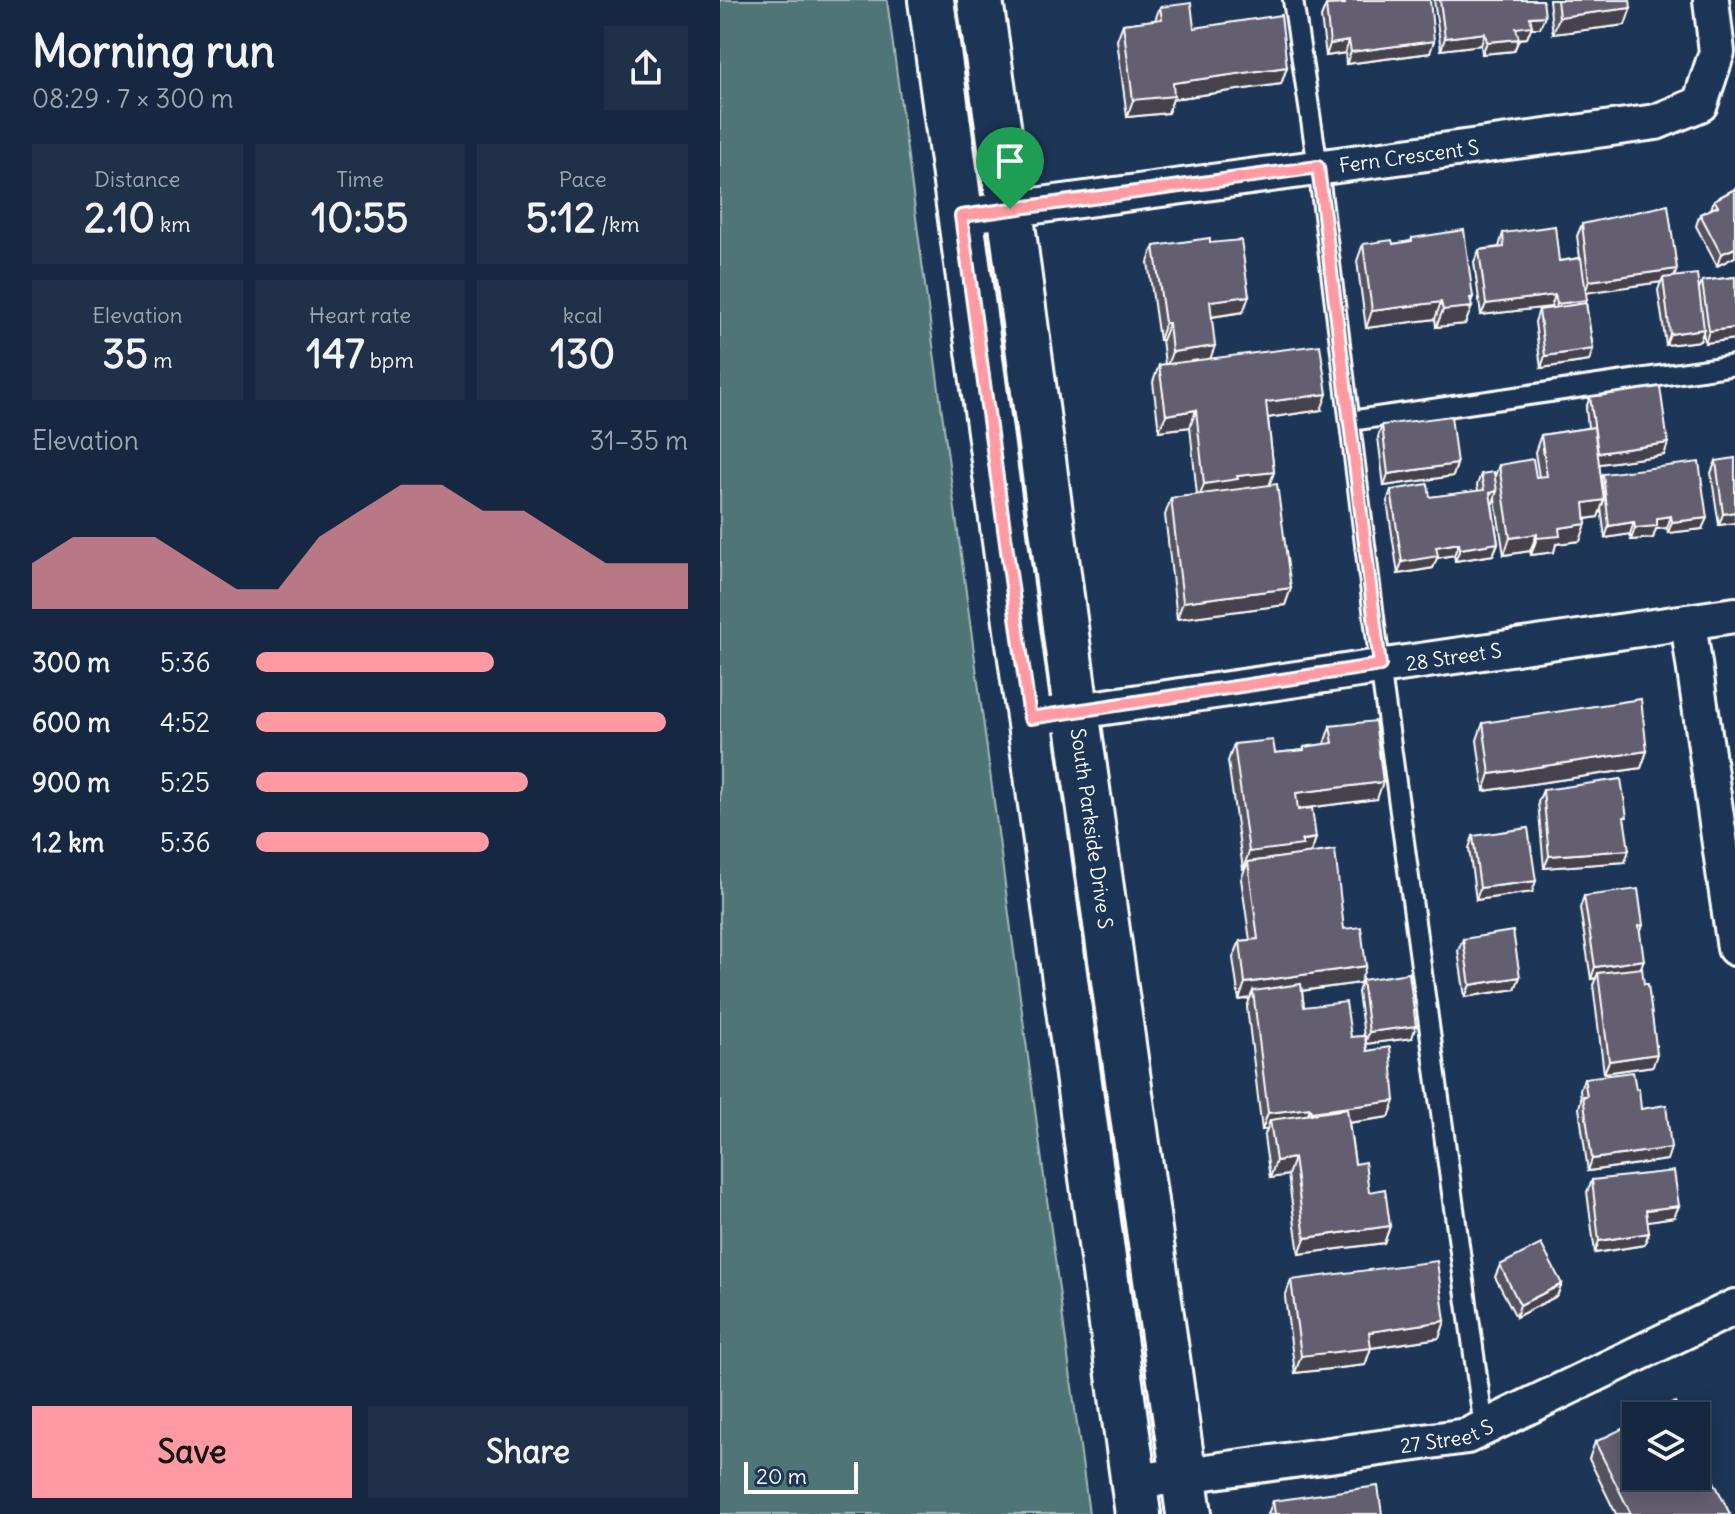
<!DOCTYPE html>
<html lang="en">
<head>
<meta charset="utf-8">
<style>
	:root { --surface:#162841; --page:#1f3048; --text:#f1f3f6; --muted:#9ea6b1; --line:#35445a; --accent:#ff9aa2 }
	body { margin:0; font-family:Delius,sans-serif; background:var(--page); color:var(--text); height:100vh; display:flex; flex-direction:column; font-size:30px; white-space:nowrap }
	* { box-sizing:border-box; margin:0 }
	p { font-size:26px; color:var(--muted) }
	.icon { flex:none; width:44px; height:44px; fill:none; stroke:currentColor; stroke-width:2; stroke-linecap:round; stroke-linejoin:round }
	.map { position:relative; flex:1; overflow:hidden }
	.side { display:flex; flex-direction:column; background:var(--surface); width:720px }
	.side>* { flex:none }
	.fabs { position:absolute; left:902px; top:1402px; display:grid; gap:16px }
	.fabs a { display:grid; place-items:center; width:88px; height:88px; border-radius:0px; background:var(--surface); box-shadow:0 4px 20px #0003,0 0 0 2px var(--line); font-size:40px }
	.scale { position:absolute; left:24px; bottom:20px; width:114px; box-sizing:border-box; padding-left:8px; border:4px solid #fff; border-top:0; font-size:22px; line-height:28px; white-space:nowrap; color:#fff; -webkit-text-stroke:6px #1d3557; paint-order:stroke }
	.pin { position:absolute; display:grid; place-items:center; width:68px; height:68px; color:#fff; margin:-82px -34px; border-radius:50% 50% 50% 0; rotate:-45deg; box-shadow:0 0 8px #0007 }
	.pin .icon { rotate:45deg }
	.round { display:grid; place-items:center; flex:none; width:84px; height:84px; border-radius:0px; background:var(--page) }
	.head { display:flex; align-items:center; justify-content:space-between; height:136px; padding:0 32px }
	h1 { font-size:44px; font-weight:700; line-height:60px }
	.figures { display:grid; grid-template-columns:repeat(3,1fr); gap:12px; height:136px; padding:8px 32px }
	.figures div { display:grid; align-content:center; border-radius:0px; background:var(--page); text-align:center }
	.figures b { font-size:40px; font-weight:700 }
	.figures small { font-size:22px; font-weight:400 }
	.figures p { font-size:22px }
	.chart { height:224px; padding:16px 32px }
	.chart p { display:flex; justify-content:space-between }
	.chart svg { width:100%; height:144px; margin-top:8px; fill:var(--accent); opacity:.7 }
	.action { display:flex; gap:16px; margin-top:auto; padding:16px 32px }
	.action a { flex:1; height:92px; border-radius:0px; background:var(--accent); color:#111; font-size:32px; font-weight:700; line-height:92px; text-align:center }
	.action a+a { background:var(--page); color:var(--text) }
	ul { padding:0 32px; list-style:none; font-size:26px }
	li { display:grid; grid-template-columns:128px 96px 1fr; align-items:center; height:60px }
	li i { height:20px; border-radius:10px; background:var(--accent) }
	main { display:flex; flex:1; min-height:0 }
	.map>svg:first-child { display:block }
	.green { fill:#4f7577; stroke:#a7babb; stroke-width:2 }
	.lines { fill:none; stroke-linecap:round; stroke-linejoin:round }
	.service-casing { stroke:#fff; stroke-width:24 }
	.minor-casing { stroke:#fff; stroke-width:40 }
	.secondary-casing { stroke:#fff; stroke-width:50 }
	.service { stroke:#1d3557; stroke-width:18 }
	.minor { stroke:#1d3557; stroke-width:34 }
	.secondary { stroke:#1d3557; stroke-width:44 }
	.wall { fill:#55525f; stroke:#fff; stroke-width:2 }
	.shaded-wall { fill:#45424e; stroke:#fff; stroke-width:2 }
	.building { fill:#635f6f; stroke:#fff; stroke-width:2 }
	.route-casing { stroke:#fff; stroke-width:16 }
	.route { stroke:#ff9aa2; stroke-width:10 }
	.labels { text-anchor:middle; dominant-baseline:central; stroke-width:7; stroke-linejoin:round; paint-order:stroke }
	.street-label { font-size:20px; fill:#fff; stroke:#1d3557 }
</style>
</head>
<body>
<main>
<section class="side">
<div class="head"><div><h1>Morning run</h1><p>08:29 · 7 × 300 m</p></div><a class="round"><svg class="icon" aria-label="share" viewBox="0 0 24 24"><path d="M12 15V3M7 8l5-5 5 5M5 13v7h14v-7"/></svg></a></div>
<div class="figures">
<div><p>Distance</p><b>2.10<small> km</small></b></div>
<div><p>Time</p><b>10:55</b></div>
<div><p>Pace</p><b>5:12<small> /km</small></b></div>
</div>
<div class="figures">
<div><p>Elevation</p><b>35<small> m</small></b></div>
<div><p>Heart rate</p><b>147<small> bpm</small></b></div>
<div><p>kcal</p><b>130</b></div>
</div>
<div class="chart"><p><span>Elevation</span>31–35 m</p>
<svg viewBox="0 0 160 44" preserveAspectRatio="none"><path d="M0 44V30L10 22L20 22L30 22L40 30L50 38L60 38L70 22L80 14L90 6L100 6L110 14L120 14L130 22L140 30L150 30L160 30V44z"/></svg>
</div>
<ul>
<li><b>300 m</b>5:36<i style="width:55%"></i></li>
<li><b>600 m</b>4:52<i style="width:95%"></i></li>
<li><b>900 m</b>5:25<i style="width:63%"></i></li>
<li><b>1.2 km</b>5:36<i style="width:54%"></i></li>
</ul>
<div class="action"><a>Save</a><a>Share</a></div>
</section>
<div class="map">
<svg width="1015" height="1514" viewBox="0 0 1015 1514">
	<rect width="100%" height="100%" fill="#1d3557"/>
	<filter id="ink" filterUnits="userSpaceOnUse"><feTurbulence type="fractalNoise" baseFrequency=".0125" numOctaves="2"/><feDisplacementMap in="SourceGraphic" scale="16" xChannelSelector="R" yChannelSelector="G"/><feConvolveMatrix kernelMatrix="1 2 1 2 8 2 1 2 1" color-interpolation-filters="sRGB"/></filter>
	<g filter="url(#ink)">
		<!-- green -->
		<path class="green" d="M0,0H167L369,1514H0Z"/>
		<g class="lines">
			<!-- service casing -->
			<g class="service-casing">
				<path id="service" d="M573,0L598,167L660,665L764,1428
					M630,421L1015,365"/>
			</g>
			<!-- minor casing -->
			<g class="minor-casing">
				<g id="minor">
					<path id="s1" d="M241,216L936,122L980,104L997,52L991,0"/>
					<path d="M968,622L1015,948"/>
					<path id="s2" d="M310,718L1015,615"/>
					<path id="s3" d="M414,1482L747,1436L1015,1307"/>
				</g>
			</g>
			<!-- secondary casing -->
			<g class="secondary-casing">
				<g id="secondary">
					<path d="M211,0L418,1514"/>
					<path id="s4" d="M260,0L290,209L356,710L469,1514"/>
				</g>
			</g>
			<!-- service -->
			<use href="#service" class="service"/>
			<!-- minor -->
			<use href="#minor" class="minor"/>
			<!-- secondary -->
			<use href="#secondary" class="secondary"/>
		</g>
		<!-- wall -->
		<path class="wall" d="M624,0H710V53L626,64L625,53L606,56L601,17L606,5L622,4Z
			M714,0H823L820,28H811L807,38L799,39L794,51L762,54L761,45L721,50Z
			M829,0H910L905,25L833,34Z
			M440,7L474,28L567,67L561,84L453,99L448,113L407,117L397,40L403,24L435,20Z
			M1015,189V257L997,266L976,226L980,214L991,209L994,200Z
			M862,224L954,277L979,289L982,281L1015,277V339L985,343L983,332L980,341L946,345L938,290L941,282L866,292V303L873,349L869,361L821,368L815,322L819,310L831,308V307L761,315L754,262L759,250L779,247L783,233L839,261L860,258L857,236Z
			M692,238L751,304L745,324L716,327L715,319L646,328L637,261L643,244H673L691,241Z
			M490,243L529,296L523,312L492,317L490,359L601,410L548,418L554,472L549,485L571,588L565,605L457,619L445,515L451,498L477,495L470,427L439,431L433,382L439,365L445,364L442,340H439L428,262L434,246Z
			M870,397L948,443L944,455L879,464L881,479L883,474L982,529L948,533L947,528L936,529L933,538L911,540L910,534L885,538L881,508L878,517L866,519L860,541L836,544L834,552L811,555L810,551L784,555L775,498L772,503L778,543L773,555L735,561L734,555L717,558L713,568L678,574L667,501L671,490L710,497L758,491L757,485L761,474L775,476L779,465L816,477H819L815,452L821,435L868,428L866,408Z
			M662,425L737,464L733,476L664,486L658,437Z
			M996,461L1015,523L999,525L991,473Z
			M763,723L927,751L921,768L764,791L757,740Z
			M610,726L657,799L578,809L596,838L591,853L624,929L640,983L582,991L584,1007L631,1037L644,1036L638,992L642,980L692,1038L646,1044L647,1051L669,1117L629,1123L635,1164L649,1192L670,1226L664,1243L579,1254L568,1175L550,1178L544,1137L547,1129L542,1130L527,1007L530,998L519,1000L513,958L520,941L530,940L521,879L525,869H523L508,761L514,744L555,753L583,750L584,747L604,744Z
			M823,790L905,822V862L824,868L818,802Z
			M753,836L812,892L756,900L749,848Z
			M864,896L923,925L920,934L921,968L933,1066L884,1073L873,985L876,978L871,979L860,908Z
			M743,939L795,989L745,997L738,951Z
			M864,1078L916,1089L921,1109L947,1160L868,1171L859,1108L861,1100L860,1090Z
			M872,1180L954,1217L927,1221L929,1233L924,1245L875,1253L867,1192Z
			M780,1265L842,1284L837,1296L796,1317L775,1277Z
			M571,1280L725,1321L719,1338L651,1348L645,1365L575,1373L565,1297Z
			M875,1442L1010,1514H896L869,1459Z
			M553,1501L662,1514H548Z"/>
		<!-- shaded-wall -->
		<path class="shaded-wall" d="M911,8L905,25L833,34L839,17Z
			M825,16L820,28H811L807,38L792,39L796,28L810,17Z
			M765,33L761,45L721,50L725,38Z
			M799,39L794,51L762,54L767,42Z
			M629,41L625,53L606,56L610,44Z
			M714,41L710,53L626,64L631,52Z
			M567,67L561,84L453,99L448,113L407,117L413,100L453,83Z
			M1015,248V257L997,266L1001,254Z
			M957,269L953,281L943,278L941,282L865,293L869,281Z
			M835,295L831,307L761,315L766,304Z
			M529,296L523,312L484,318L490,301Z
			M753,297L749,308L752,307L745,324L716,327L723,310Z
			M867,300L862,312L833,316L837,304Z
			M721,302L715,319L646,328L652,311Z
			M445,323H449L442,340H439Z
			M1015,328V339L985,343L989,331Z
			M984,329L980,341L946,345L950,334Z
			M495,346L489,362L446,368L452,352Z
			M873,349L869,361L821,368L825,356Z
			M607,394L601,410L540,419L546,402Z
			M476,410L470,427L439,431L446,415Z
			M948,443L944,455L873,465L877,453Z
			M737,464L733,476L664,486L668,474Z
			M554,472L548,489L478,501L484,484L517,476Z
			M777,491L773,503L766,504L770,493Z
			M884,500L878,517L858,520L864,503Z
			M1015,512V523L999,525L1003,514Z
			M951,516L947,528L936,529L933,538L911,540L915,528L937,518Z
			M987,518L982,529L948,533L952,522Z
			M914,522L910,534L885,538L889,526Z
			M866,524L860,541L836,544L834,552L811,555L817,538L839,528Z
			M817,534L810,551L784,555L790,538Z
			M739,543L734,555L717,558L713,568L678,574L682,562L716,547Z
			M778,543L773,555L735,561L740,549Z
			M571,588L565,605L457,619L463,602Z
			M927,751L921,768L764,791L770,774Z
			M663,782L657,799L570,810L576,793Z
			M596,838L590,854L528,862L525,869H523L529,852Z
			M909,850L905,862L824,868L829,856Z
			M816,881L812,892L756,900L760,888Z
			M924,960L919,972L878,973L876,978L871,979L875,967Z
			M646,966L640,983L534,997L533,991L530,998L519,1000L525,983Z
			M800,977L795,989L745,997L750,985Z
			M696,1026L692,1038L645,1044L649,1032Z
			M937,1054L933,1066L884,1073L889,1061Z
			M675,1101L669,1117L585,1129L591,1112Z
			M590,1108L584,1124L550,1120L547,1129L542,1130L548,1113Z
			M951,1148L947,1160L868,1171L872,1159Z
			M574,1158L568,1175L550,1178L556,1161Z
			M959,1206L954,1217L922,1222L926,1210Z
			M670,1226L664,1243L579,1254L585,1238Z
			M929,1233L924,1245L875,1253L879,1241Z
			M842,1284L837,1296L796,1317L800,1305Z
			M725,1321L719,1338L651,1348L645,1365L575,1373L581,1356L649,1332Z"/>
		<!-- building -->
		<path class="building" d="M624,0H710L714,41L631,52L629,41L610,44L606,5L625,4Z
			M720,0H823L825,16L810,17L812,26L796,28L799,39L767,42L765,33L725,38Z
			M837,0H910L911,8L839,17Z
			M471,3L474,28L561,15L567,67L453,83L454,96L413,100L403,24L442,19L440,7Z
			M1015,189V248L1001,254L980,214L998,206L994,200Z
			M948,205L957,269L869,281L862,224Z
			M835,226L839,261L861,258L867,300L837,304L835,295L766,304L759,250L784,247L783,233Z
			M744,230L753,297L750,298L752,307L723,310L721,302L652,311L643,244L672,240L673,244L692,241V238Z
			M490,238V243L521,240L529,296L490,301L495,346L452,352L449,323H445L434,246Z
			M977,274L984,329L950,334L943,278Z
			M1015,277V328L989,331L982,281Z
			M866,303L873,349L825,356L819,310Z
			M600,345L607,394L546,402L554,472L517,476L518,479L484,484L476,410L446,415L439,365Z
			M940,387L948,443L878,453L870,397Z
			M731,416L737,464L668,474L662,425Z
			M874,427L884,500L864,503L866,524L839,528L840,536L817,538V534L790,538L779,465L813,459L816,477L827,476L821,435Z
			M1015,458V512L1003,514L996,461Z
			M979,462L987,518L952,522L951,516L937,518V526L915,528L914,522L889,526L883,474Z
			M774,472L777,491L770,493L778,543L740,549L739,543L716,547L718,556L682,562L671,490L708,484L710,497L764,490L761,474Z
			M557,484L571,588L463,602L451,498Z
			M921,699L927,751L770,774L763,723Z
			M655,721L663,782L576,793L578,810L592,808L596,838L581,840L583,845L529,852L514,744L553,740L555,753L584,750V747L613,743L610,726Z
			M901,779L907,817H904L909,850L829,856L823,790Z
			M808,828L816,881L760,888L753,836Z
			M615,850L624,929L641,927L646,966L525,983L520,941L538,939L528,862Z
			M918,889L923,925L919,926L924,960L875,967L864,896Z
			M793,931L800,977L750,985L743,939Z
			M922,968L924,984H928L937,1054L889,1061L878,973Z
			M689,973L696,1026L649,1032L642,980Z
			M581,984L584,1007L626,1002L631,1037L645,1036L647,1051L670,1047L675,1101L591,1112L590,1108L548,1113L533,991Z
			M913,1072L916,1089L919,1088L921,1109L946,1105L951,1148L872,1159L863,1096H867L864,1078Z
			M627,1109L635,1164L645,1162L649,1192L665,1189L670,1226L585,1238L574,1158L556,1161L550,1120Z
			M954,1171L959,1206L926,1210L929,1233L879,1241L872,1180Z
			M821,1244L842,1284L800,1305L780,1265Z
			M717,1261L725,1321L649,1332L651,1348L581,1356L571,1280Z
			M955,1402L962,1416H928Z
			M916,1422V1476H976V1445L1010,1514H911L875,1442Z
			M658,1486L662,1514H555L553,1501Z"/>
	</g>
	<g class="lines" filter="url(#ink)">
		<!-- route casing -->
		<g class="route-casing">
			<path id="route" d="M598,167L660,665L310,718L241,216Z"/>
		</g>
		<!-- route -->
		<use href="#route" class="route"/>
	</g>
	<g class="labels">
		<!-- street labels -->
		<g class="street-label">
			<text stroke="none"><textPath href="#s1" startOffset="452">Fern Crescent S</textPath></text>
			<text stroke="none"><textPath href="#s2" startOffset="428">28 Street S</textPath></text>
			<text stroke="none"><textPath href="#s4" startOffset="836">South Parkside Drive S</textPath></text>
			<text stroke="none"><textPath href="#s3" startOffset="316">27 Street S</textPath></text>
		</g>
	</g>
</svg>
<div class="fabs">
<a><svg class="icon" aria-label="layers" viewBox="0 0 24 24"><path d="M12 4l9 5-9 5-9-5zM3 14l9 5 9-5"/></svg></a>
</div>
<div class="scale">20 m</div>
<div class="pin" style="left:290px;top:209px;background:#1e9e55"><svg class="icon" aria-label="arrive" viewBox="0 0 24 24"><path d="M6 21V4h12l-3 4 3 4H6"/></svg></div>
</div>
</main>
</body>
</html>
